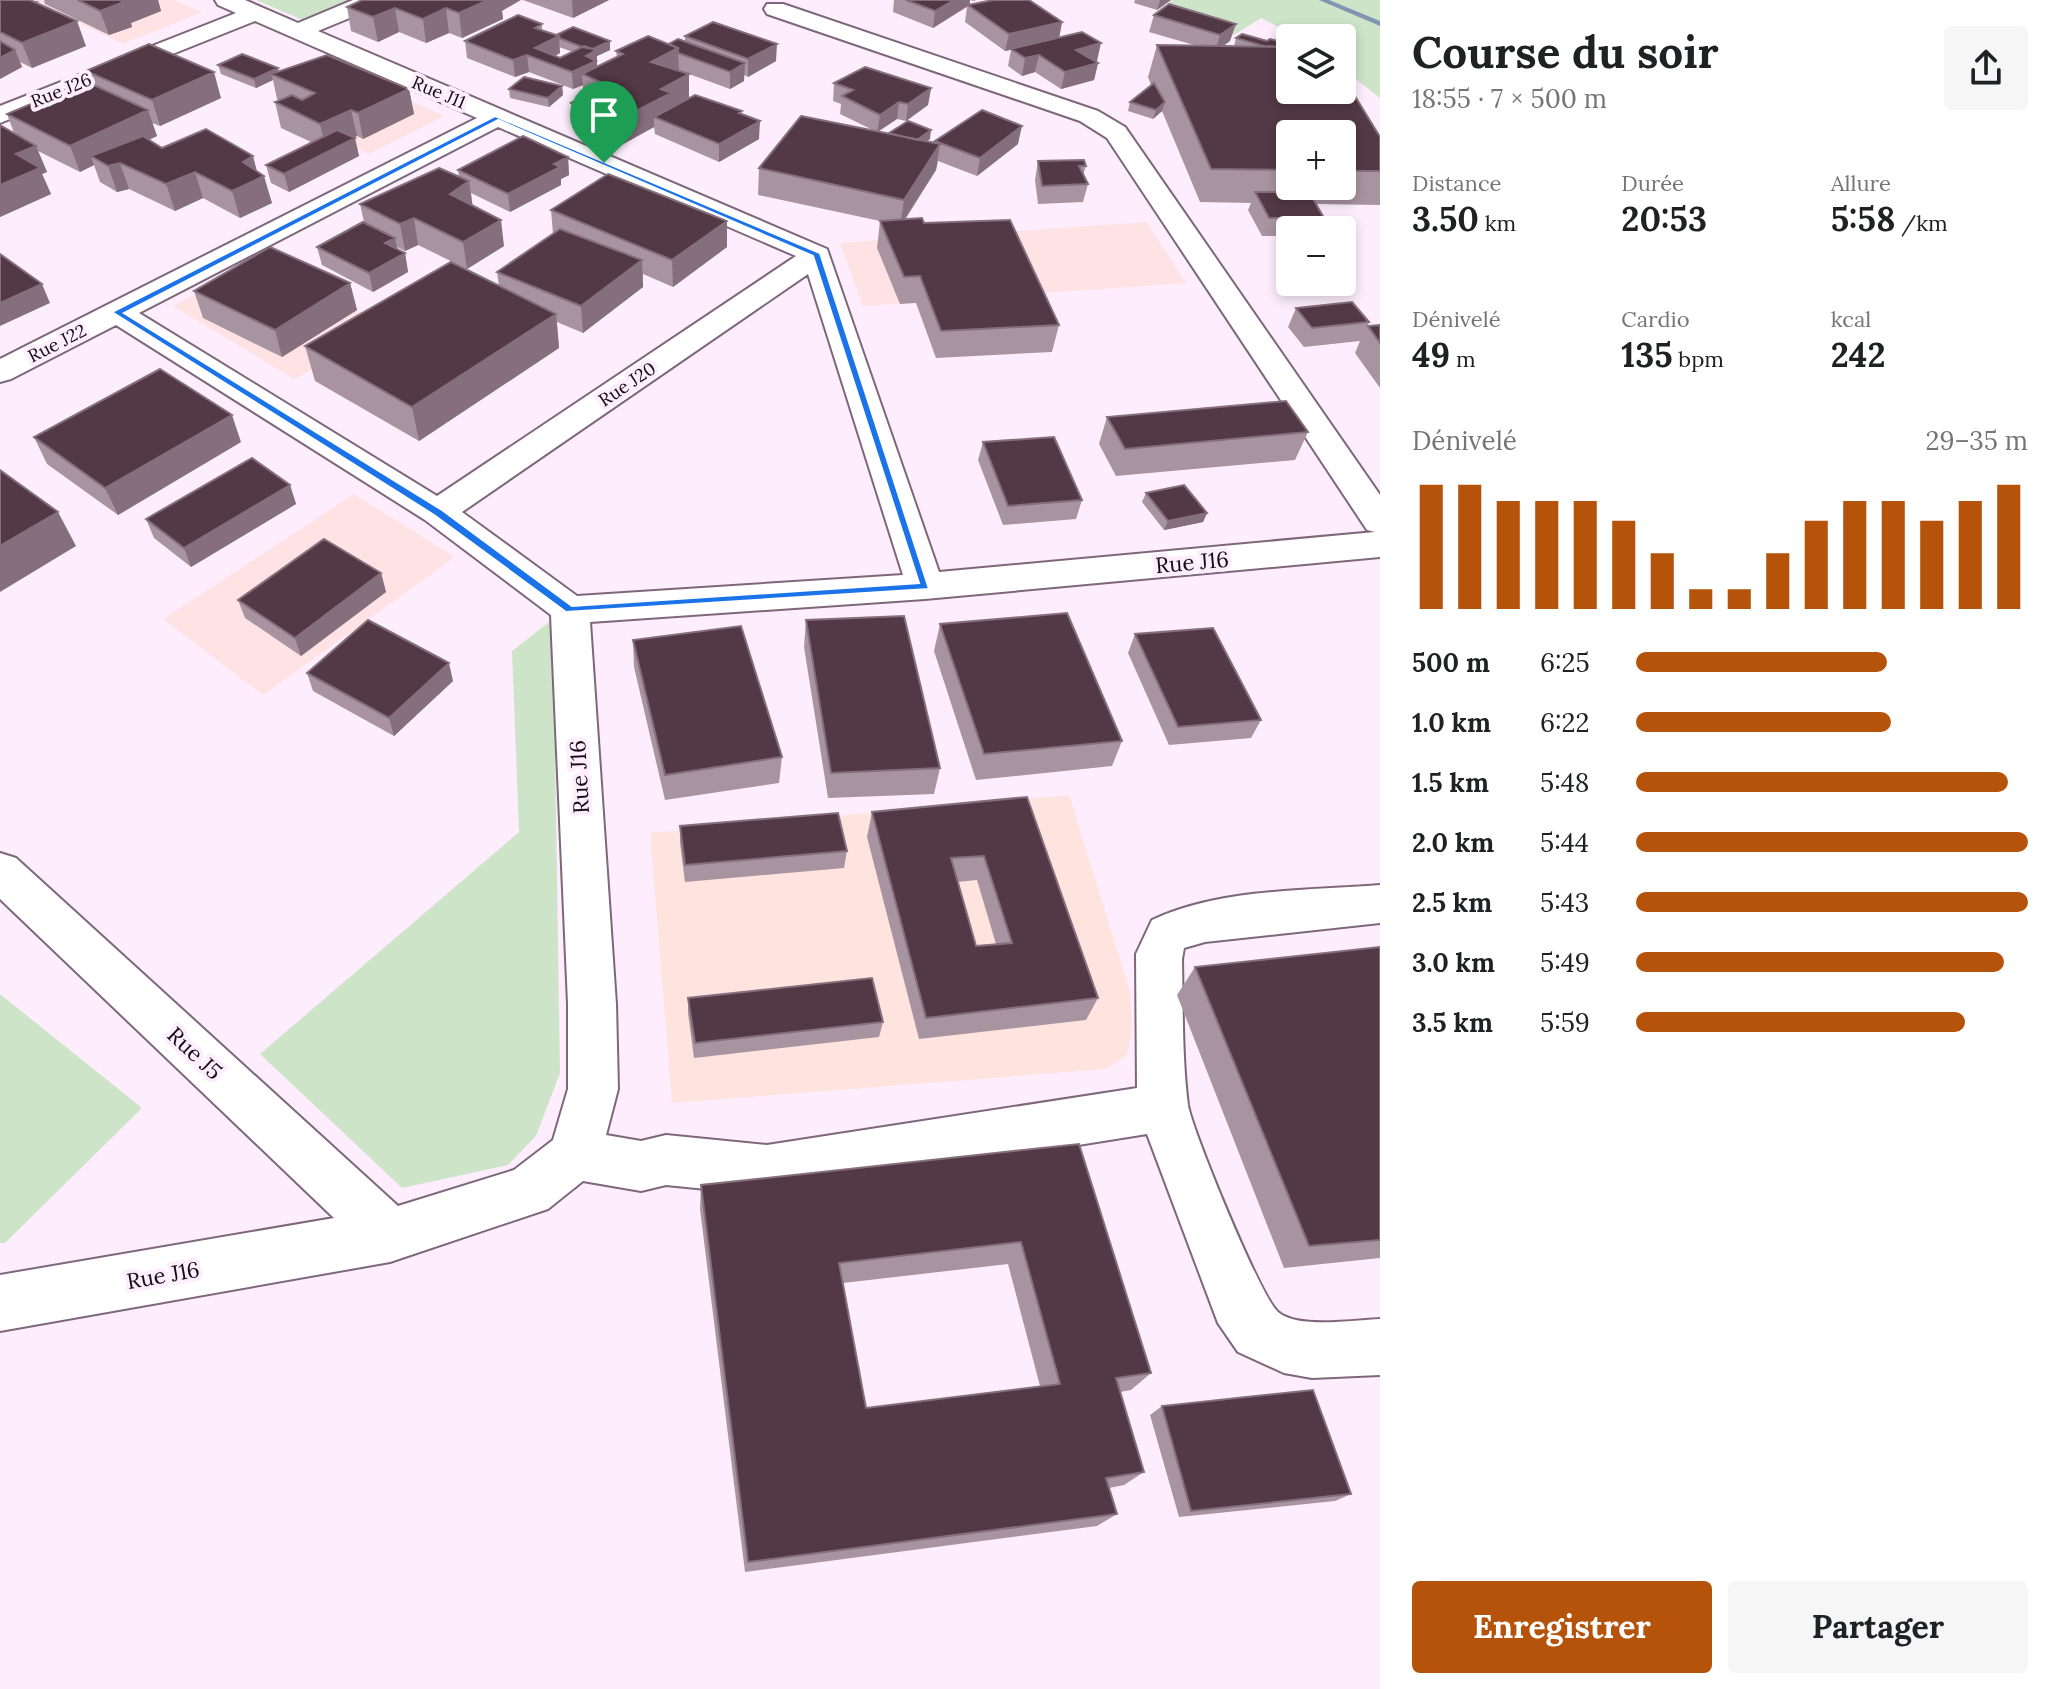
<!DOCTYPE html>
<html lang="fr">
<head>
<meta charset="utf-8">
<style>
	:root { --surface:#fff; --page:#f6f6f6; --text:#202124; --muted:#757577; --accent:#b45309 }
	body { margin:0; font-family:Lora,serif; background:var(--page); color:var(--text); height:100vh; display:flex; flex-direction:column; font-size:30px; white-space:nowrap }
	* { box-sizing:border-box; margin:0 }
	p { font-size:26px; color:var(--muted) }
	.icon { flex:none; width:44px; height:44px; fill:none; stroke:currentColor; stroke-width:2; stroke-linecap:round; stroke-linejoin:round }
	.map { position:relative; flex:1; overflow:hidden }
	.side { display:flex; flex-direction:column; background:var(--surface); width:680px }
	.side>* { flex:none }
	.tools { position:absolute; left:1276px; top:24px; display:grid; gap:16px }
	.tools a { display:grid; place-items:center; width:80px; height:80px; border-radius:8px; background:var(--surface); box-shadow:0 4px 12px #0003; font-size:40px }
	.pin { position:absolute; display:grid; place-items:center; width:68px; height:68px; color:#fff; margin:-82px -34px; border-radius:50% 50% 50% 0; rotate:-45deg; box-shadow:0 0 8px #0007 }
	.pin .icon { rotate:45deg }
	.round { display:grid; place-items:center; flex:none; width:84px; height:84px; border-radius:8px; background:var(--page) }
	.headline { display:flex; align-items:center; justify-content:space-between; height:136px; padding:0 32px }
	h1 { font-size:44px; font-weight:700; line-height:60px }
	.stats { display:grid; grid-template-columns:repeat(3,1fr); gap:12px; height:136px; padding:8px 32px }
	.stats div { display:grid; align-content:center }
	.stats b { font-size:34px; font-weight:700 }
	.stats small { font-size:22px; font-weight:400 }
	.stats p { font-size:22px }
	.chart { height:224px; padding:16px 32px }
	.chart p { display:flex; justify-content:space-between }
	.chart svg { width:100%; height:144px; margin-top:8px; stroke:var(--accent); stroke-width:6 }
	.action { display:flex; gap:16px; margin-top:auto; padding:16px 32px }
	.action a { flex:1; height:92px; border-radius:8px; background:var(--accent); color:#fff; font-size:32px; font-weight:700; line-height:92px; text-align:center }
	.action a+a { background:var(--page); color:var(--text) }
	ul { padding:0 32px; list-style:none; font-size:26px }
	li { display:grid; grid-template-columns:128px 96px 1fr; align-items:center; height:60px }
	li i { height:20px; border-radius:10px; background:var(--accent) }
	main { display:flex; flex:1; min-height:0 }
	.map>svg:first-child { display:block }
	.commercial { fill:#fee2e4 }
	.education { fill:#fee3de }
	.green { fill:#cee4c9 }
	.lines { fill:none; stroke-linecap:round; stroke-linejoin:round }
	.stream { fill:#8096b0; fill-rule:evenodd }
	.minor-casing { stroke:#7e677c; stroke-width:4 }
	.minor { fill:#fff; fill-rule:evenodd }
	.wall { fill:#a894a1; fill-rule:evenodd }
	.shaded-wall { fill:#866f7c }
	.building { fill:#533945; stroke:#866f7c; stroke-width:2; fill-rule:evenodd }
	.route { fill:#1a73e8; stroke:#fff; stroke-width:2; fill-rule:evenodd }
	.labels { text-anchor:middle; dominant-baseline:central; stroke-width:8; stroke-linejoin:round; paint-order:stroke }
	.far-street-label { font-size:18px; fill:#140c13; stroke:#feeefd }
	.street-label { font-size:22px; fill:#140c13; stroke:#feeefd }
</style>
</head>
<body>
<main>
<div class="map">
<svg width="1380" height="1689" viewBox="0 0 1380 1689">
	<rect width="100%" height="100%" fill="#feeefd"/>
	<!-- commercial -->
	<path class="commercial" d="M0,0H174L202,12L123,44L37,3L0,16Z
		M379,87L445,116L369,154L303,123Z
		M1146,222L1186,283L863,306L840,243Z
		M261,261L391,328L294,379L173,306Z
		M354,494L455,557L263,695L163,619Z"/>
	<!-- education -->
	<path class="education" d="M1069,795L1130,992L1132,1029L1127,1055L1106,1069L672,1103L650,833Z"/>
	<!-- green -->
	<path class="green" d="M256,0H358L307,22Z
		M1173,0H1380V98L1342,68V38H1298L1261,18L1234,35L1152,14Z
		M553,619L560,1073L536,1136L508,1165L402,1188L260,1054L519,832L512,651Z
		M0,994L142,1108L5,1243H0Z"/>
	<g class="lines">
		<!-- stream -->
		<path class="stream" d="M1319,0H1329L1380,21V26Z"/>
		<!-- minor casing -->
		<g class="minor-casing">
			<path id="minor" d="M215,0H245L298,23L353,0H384L381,5L318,31L827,249L939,572L1375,532L1367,530L1107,138L1080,121L767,14L764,9L767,4H783L1098,111L1125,127L1380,495V557L925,599L590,622L616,1004L618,1089L606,1135L641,1141L666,1135L767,1145L1137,1088L1136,954L1152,920C1220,888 1306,891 1380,885V923L1205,942L1184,948L1182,959C1183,1007 1182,1058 1188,1105C1192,1130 1261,1298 1278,1312C1297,1329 1355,1320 1380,1319V1375L1312,1378L1284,1373L1238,1352L1218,1323L1147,1134L767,1195L666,1185L641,1191L583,1181L548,1209L390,1262L0,1331V1275L334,1218L0,899V853L16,858L398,1206L514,1170L553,1140L568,1089V1004L551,615L425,520L116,325L11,379L0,382V359L477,118L255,21L0,123V106L236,13L218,5ZM498,127L796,256L437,496L139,313ZM808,274L903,575L577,596L462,512Z"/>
		</g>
		<!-- minor -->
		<use href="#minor" class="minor"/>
	</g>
	<!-- wall -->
	<path class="wall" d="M0,0L40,1L36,3L86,46L32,68L20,62L22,67L0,79Z
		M44,0H158L161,11L131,23L132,27L109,35L45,4Z
		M362,0L502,11L503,19L462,38L449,33L426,43L399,32L378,42L351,31L347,7Z
		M523,0H609L573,18Z
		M894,0H976L974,1L970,0V5L1062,22L1059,37L1097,61H1095L1098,63L1094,80L1061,89L1035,72L1022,76L1008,66L1011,50L1005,51L965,22L967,7L933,28L893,12Z
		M1135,0H1171L1157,10L1134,3Z
		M1169,4L1230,41L1223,46H1234L1236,38L1267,41L1380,137V205L1316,204L1324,218L1319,230H1290V236H1262L1248,210L1251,203L1200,202L1162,111L1153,119L1128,111L1130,102L1151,85L1148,77L1157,45H1194L1149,32L1154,15ZM1290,134H1342V186H1290Z
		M542,24V30L556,35L610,41V50L597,56V66L617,57L616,51L685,42V36L776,61L748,77L744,75V81L730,89L689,74V98L742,114L759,139L719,162L655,134L654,127L616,148L573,128L571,103L583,96V85L573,89L529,72L515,77L467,58L465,41ZM559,47L573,52L560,58L555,56L560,53Z
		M218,65L278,71L409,89L414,114L363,139L357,136L354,137L359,156L289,192L271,183L266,165L311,142L281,128L275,102L279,100L277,99L273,80L256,88L221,74Z
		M86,71L221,98L160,126L152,123L157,136L149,140L162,148L257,171L272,203L240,218L203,198L175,211L129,189L117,192L100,182L94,165L80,172L38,151L47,172L42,174L51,194L0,217V125L14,133L7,114L91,84Z
		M834,83L931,88L928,105L906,121L897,119L878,132L930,139L926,141L935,143V141L1018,144L977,176L938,161L936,170L905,220L924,223L1059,325L1052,352L936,358L916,303L900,304L877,248L880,221L758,195L759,168L875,131L840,114L841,104L833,101Z
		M562,86L563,95L549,107L510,98L509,89Z
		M568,157L569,175L561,179V185L510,212L471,193L472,205L504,246L467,269L418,245L405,251L397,247L398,250L405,253L408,272L373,292L322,265L317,247L364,222L360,204L459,177L458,170Z
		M1038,161L1086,166L1083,175L1088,184L1083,202L1038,204L1035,180Z
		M551,210L727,247L673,287L643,274V287L583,333L557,322L559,348L419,441L315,381L305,346L499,286L497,272L553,234Z
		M350,283L357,310L282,357L203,318L194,291Z
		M1296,308L1369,322L1368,326L1380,325V388L1355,353L1360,341L1304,347L1288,327Z
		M1107,417L1308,432L1295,460L1116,476L1099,444Z
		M34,437L241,442L118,515L47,464Z
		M983,442L1082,500L1076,519L1003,525L978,460Z
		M290,485L296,504L191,567L154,538L146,519Z
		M1146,493L1207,513L1203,522L1164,530L1142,502Z
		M381,573L386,592L301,656L245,618L238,600Z
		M806,620L940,768L934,794L828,798L804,647Z
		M940,624L1122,741L1112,766L976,780L934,651Z
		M1135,634L1261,720L1251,738L1169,745L1128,653Z
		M633,640L782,757L779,783L665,800L634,667Z
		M307,673L453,681L394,736L313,691Z
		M1027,797L1098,998L1086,1020L919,1039L867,837L872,812ZM977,880L996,944L976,946L957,882Z
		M680,826L847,851L844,868L685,882L680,843Z
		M1380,947V1258L1284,1268L1177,995L1195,967Z
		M688,998L883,1022L879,1037L694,1058L688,1013Z
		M1079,1144L1151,1373L1131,1390L1120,1392L1144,1472L1124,1485L1109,1488L1117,1514L1097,1526L745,1572L700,1209L701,1185ZM1008,1264L1040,1386L866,1408L843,1283Z
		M1162,1406L1351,1494L1335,1501L1179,1517L1150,1415Z"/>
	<!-- shaded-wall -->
	<path class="shaded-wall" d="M119,0H158L161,11L131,23L132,27L109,35L100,11Z
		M488,0H521L502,11L503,19L462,38L459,13Z
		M572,0H609L573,18Z
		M954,0H970L969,5L933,28L935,11Z
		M1160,0H1171L1157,10Z
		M395,8L399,32L378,42L373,17Z
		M446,8L449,33L426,43L423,19Z
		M77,21L86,46L32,68L22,43Z
		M1062,22L1059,39L1005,51L1009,34Z
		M1236,24L1230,41L1215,52L1220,35Z
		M559,36L560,53L545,61L535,48Z
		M610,41V50L597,56V67L582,74L583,85L573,89L572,72L591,50Z
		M1101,43L1097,61L1072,67L1076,50Z
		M777,44L776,61L748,77V59Z
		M678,48L679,73L651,62Z
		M15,50L22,67L0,79V58Z
		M527,55L529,72L515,77L513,60Z
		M1039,55L1035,72L1022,76L1025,58Z
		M745,63L744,81L730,89V72Z
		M1098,63L1094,80L1061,89L1065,72Z
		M278,68L280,77L271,74L273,80L256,88L254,79Z
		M214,72L221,98L160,126L152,100Z
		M689,74V99L654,117V127L616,148L615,122L661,89Z
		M562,86L563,95L549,107L548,98Z
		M931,88L928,105L906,121L908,104Z
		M409,89L414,114L363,139L358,113Z
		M899,102L897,119L877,132L880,115Z
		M1165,102L1162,111L1153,119L1156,110Z
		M148,110L157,136L101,162L91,156L94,165L80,172L70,146Z
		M351,110L357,136L326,150L320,124Z
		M760,121L759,139L719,162V144Z
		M1022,126L1018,144L977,176L980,158Z
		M931,130L930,139L912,151L914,142Z
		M355,138L359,156L289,192L284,174Z
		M940,144L936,170L900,226L904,200Z
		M36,146L47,172L42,174L51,194L0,217V185L16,154Z
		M253,156L259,179L264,176L272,203L240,218L232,191L243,162Z
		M568,157L569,175L561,179V185L510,212L508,194Z
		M120,163L129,189L117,192L108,166Z
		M195,172L203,198L175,211L166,184Z
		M469,181L473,208L450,194Z
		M414,218L418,245L405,251L400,224Z
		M501,220L504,246L467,269L463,242Z
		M727,221V247L673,287L672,260Z
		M395,238L399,256L385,243Z
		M405,253L408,272L373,292L369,273Z
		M642,260L643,287L583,333L581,306Z
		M350,283L357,310L282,357L275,330Z
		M42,284L50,303L0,326V303Z
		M556,314L559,348L419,441L412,407Z
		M232,415L241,442L118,515L105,488Z
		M290,485L296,504L191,567L184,548Z
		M58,512L76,546L0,592V546Z
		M1207,513L1203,522L1164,530L1168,521Z
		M381,573L386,592L301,656L295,638Z
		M449,663L453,681L394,736L389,718Z"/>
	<!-- building -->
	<path class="building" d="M0,0H30L77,21L22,43L0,32Z
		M78,0H119L124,2L100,11Z
		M362,0H488L459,13L446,8L423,19L395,8L373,17L347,7Z
		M906,0H954L935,11Z
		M993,0H1029L1062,22L1009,34L968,5Z
		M1169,4L1236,24L1220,35L1154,15Z
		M518,15L542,24L535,28L559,36L535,48L560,58L584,46L596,50L586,56L596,61L572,72L527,55L513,60L465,41Z
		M713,22L777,44L748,59L685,36Z
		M573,27L610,41L593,49L582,47L559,38V36L556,35Z
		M1082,32L1101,43L1076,50L1098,63L1065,72L1039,55L1025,58L1011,49Z
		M1242,34L1267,41L1270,39L1290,44V47L1263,46L1236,38Z
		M648,36L678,48L651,62L689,74L661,89L671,93L615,122L571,103L585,95L600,101L609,97L592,90L605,84L582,74L623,54L616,51Z
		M678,39L745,63L730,72L678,53V48L669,44Z
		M0,41L15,50L0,58Z
		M149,44L214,72L152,100L86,71Z
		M1157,45L1290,47V90H1342V75L1380,137V171H1342V134H1290V170L1211,169Z
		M242,54L278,68L254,79L218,65Z
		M327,55L409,89L358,113L351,110L320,124L275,102L292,95L302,100L315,93L271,74Z
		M865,67L931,88L908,104L899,102L880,115L842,96L853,90L834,83Z
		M524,77L562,86L548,98L509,89Z
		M85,81L148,110L70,146L7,114Z
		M1154,83L1165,102L1156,110L1130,102Z
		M695,95L742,111L739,113L760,121L719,144L654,117Z
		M982,110L1022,126L980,158L935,141Z
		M801,116L940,144L904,200L759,168Z
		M908,121L931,130L917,140L889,133Z
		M0,125L36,146L16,154L40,168L0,185Z
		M206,129L253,156L243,162L264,176L232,191L195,172L166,184L120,163L108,166L91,156L143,136L162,148Z
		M337,130L355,138L284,174L266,165Z
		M523,136L568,157L554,164L560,167L508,194L458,170Z
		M1084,160L1086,166H1079L1088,184L1042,186L1038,161Z
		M439,168L469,181L450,194L501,220L463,242L414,218L400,224L360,204Z
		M608,174L727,221L672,260L551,210Z
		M1255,192H1309L1324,218H1269Z
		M922,218L924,223L1010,220L1059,325L941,331L920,276L904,277L880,221Z
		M363,222L395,238L385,243L405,253L369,273L317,247Z
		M560,229L642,260L581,306L497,272Z
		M270,247L350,283L275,330L194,291Z
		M0,254L42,284L0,303Z
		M451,262L556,314L412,407L305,346Z
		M1352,302L1369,322L1312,328L1296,308Z
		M1380,325V343L1368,326Z
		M160,369L232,415L105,488L34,437Z
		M1286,401L1308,432L1125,449L1107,417Z
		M1054,437L1082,500L1008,506L983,442Z
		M252,458L290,485L184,548L146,519Z
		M0,470L58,512L0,546Z
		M1184,485L1207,513L1168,521L1146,493Z
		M324,539L381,573L295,638L238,600Z
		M1067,613L1122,741L984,754L940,624Z
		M904,616L940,768L831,773L806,620Z
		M368,620L449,663L389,718L307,673Z
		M741,626L782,757L665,775L633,640Z
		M1213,628L1261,720L1178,727L1135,634Z
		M1027,797L1098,998L926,1018L872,812ZM984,856L1012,943L976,946L951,858Z
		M838,813L847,851L685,865L680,826Z
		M1380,947V1240L1309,1246L1195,967Z
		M872,978L883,1022L695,1043L688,998Z
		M1079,1144L1151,1373L1116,1378L1144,1472L1106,1478L1117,1514L748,1562L701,1185ZM1021,1242L1060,1384L866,1408L839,1263Z
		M1313,1390L1351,1494L1191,1511L1162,1406Z"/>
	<!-- route -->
	<path class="route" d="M495,116L820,253L929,589L566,612L434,515L112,312ZM498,120L813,256L919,583L572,606L442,510L124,313Z"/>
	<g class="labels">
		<!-- far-street labels -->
		<g class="far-street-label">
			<text transform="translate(61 90) rotate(-22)">Rue J26</text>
			<text transform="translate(439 92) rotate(23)">Rue J11</text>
			<text transform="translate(57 343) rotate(-27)">Rue J22</text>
			<text transform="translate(627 384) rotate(-34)">Rue J20</text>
		</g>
		<!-- street labels -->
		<g class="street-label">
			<text transform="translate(1192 562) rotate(-5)">Rue J16</text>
			<text transform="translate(579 777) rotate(-93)">Rue J16</text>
			<text transform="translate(195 1053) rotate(43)">Rue J5</text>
			<text transform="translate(163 1275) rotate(-10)">Rue J16</text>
		</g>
	</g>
</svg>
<div class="tools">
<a><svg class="icon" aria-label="layers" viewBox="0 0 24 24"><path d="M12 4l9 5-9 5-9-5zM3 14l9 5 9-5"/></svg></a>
<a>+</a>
<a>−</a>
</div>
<div class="pin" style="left:604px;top:163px;background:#1e9e55"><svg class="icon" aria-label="arrive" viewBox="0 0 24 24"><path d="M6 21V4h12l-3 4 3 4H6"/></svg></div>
</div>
<section class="side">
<div class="headline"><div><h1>Course du soir</h1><p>18:55 · 7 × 500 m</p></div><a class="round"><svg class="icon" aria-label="share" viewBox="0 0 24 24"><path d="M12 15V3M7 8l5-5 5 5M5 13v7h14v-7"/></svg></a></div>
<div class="stats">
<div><p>Distance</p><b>3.50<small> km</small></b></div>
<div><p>Durée</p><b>20:53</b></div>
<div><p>Allure</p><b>5:58<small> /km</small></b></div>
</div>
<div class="stats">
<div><p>Dénivelé</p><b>49<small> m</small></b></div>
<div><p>Cardio</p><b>135<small> bpm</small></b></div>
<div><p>kcal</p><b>242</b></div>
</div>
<div class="chart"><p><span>Dénivelé</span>29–35 m</p>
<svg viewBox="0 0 160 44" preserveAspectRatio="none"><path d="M5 44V6M15 44V6M25 44V11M35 44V11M45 44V11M55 44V17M65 44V27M75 44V38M85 44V38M95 44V27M105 44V17M115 44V11M125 44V11M135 44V17M145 44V11M155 44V6"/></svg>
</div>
<ul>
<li><b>500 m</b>6:25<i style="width:64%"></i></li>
<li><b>1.0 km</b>6:22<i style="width:65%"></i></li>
<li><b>1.5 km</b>5:48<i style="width:95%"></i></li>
<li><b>2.0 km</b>5:44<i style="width:100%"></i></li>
<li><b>2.5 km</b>5:43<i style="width:100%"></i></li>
<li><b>3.0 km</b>5:49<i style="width:94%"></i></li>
<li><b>3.5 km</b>5:59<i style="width:84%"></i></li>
</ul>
<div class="action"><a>Enregistrer</a><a>Partager</a></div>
</section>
</main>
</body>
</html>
